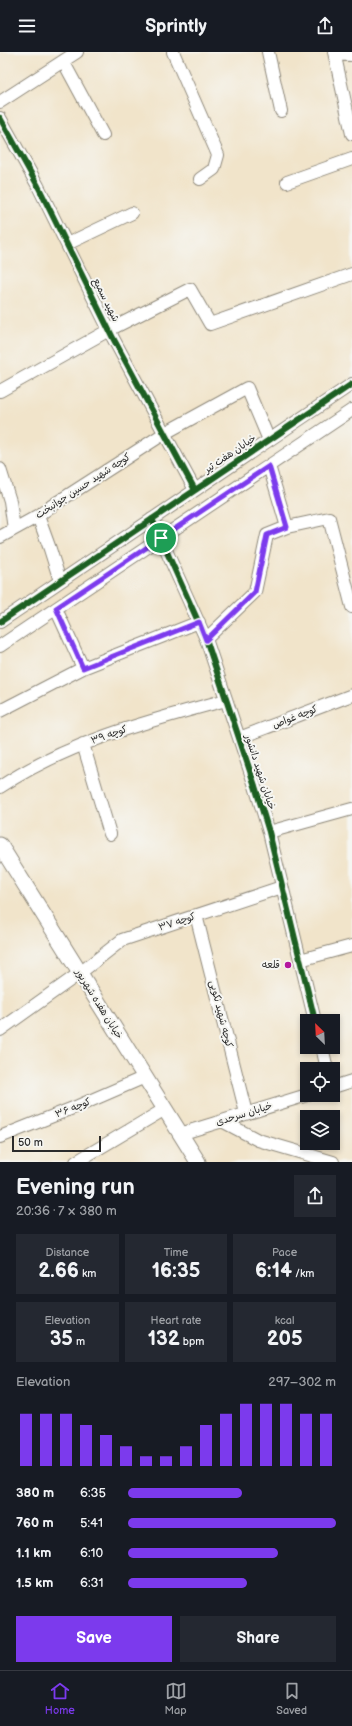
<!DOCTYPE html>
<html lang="en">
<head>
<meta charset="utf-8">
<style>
	:root { --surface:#171b24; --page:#242831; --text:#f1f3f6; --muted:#9ea1a6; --line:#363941; --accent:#7c3aed }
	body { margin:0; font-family:"Balsamiq Sans","Playpen Sans Arabic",sans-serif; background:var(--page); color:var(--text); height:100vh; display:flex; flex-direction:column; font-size:15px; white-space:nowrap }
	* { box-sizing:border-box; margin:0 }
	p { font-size:13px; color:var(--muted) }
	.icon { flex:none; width:22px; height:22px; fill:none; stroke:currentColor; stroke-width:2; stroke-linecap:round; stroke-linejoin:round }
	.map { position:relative; height:1110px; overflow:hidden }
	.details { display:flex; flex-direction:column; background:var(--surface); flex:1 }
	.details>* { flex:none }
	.needle { width:26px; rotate:336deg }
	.buttons { position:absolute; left:300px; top:962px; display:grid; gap:8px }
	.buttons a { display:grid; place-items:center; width:40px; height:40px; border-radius:0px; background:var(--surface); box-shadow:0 2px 6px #0003; font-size:20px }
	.scale { position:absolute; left:12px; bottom:10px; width:89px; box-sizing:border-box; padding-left:4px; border:2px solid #2b2b2b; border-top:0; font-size:11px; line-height:14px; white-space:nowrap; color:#2b2b2b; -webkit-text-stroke:3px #f6f6f2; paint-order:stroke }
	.pin { position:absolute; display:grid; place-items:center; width:34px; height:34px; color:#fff; margin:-17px; border:2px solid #fff; border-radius:50%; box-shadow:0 1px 4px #0007 }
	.round { display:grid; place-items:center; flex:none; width:42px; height:42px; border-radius:0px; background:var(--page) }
	.overview { display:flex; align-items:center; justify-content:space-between; height:68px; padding:0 16px }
	h1 { font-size:22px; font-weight:700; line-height:30px }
	.metrics { display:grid; grid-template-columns:repeat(3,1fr); gap:6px; height:68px; padding:4px 16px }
	.metrics div { display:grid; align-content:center; border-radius:0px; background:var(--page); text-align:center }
	.metrics b { font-size:20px; font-weight:700 }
	.metrics small { font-size:11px; font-weight:400 }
	.metrics p { font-size:11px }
	.chart { height:112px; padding:8px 16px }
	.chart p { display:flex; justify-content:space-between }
	.chart svg { width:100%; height:72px; margin-top:4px; stroke:var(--accent); stroke-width:6 }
	.button { display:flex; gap:8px; margin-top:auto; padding:8px 16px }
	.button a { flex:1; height:46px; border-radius:0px; background:var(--accent); color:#fff; font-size:16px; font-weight:700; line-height:46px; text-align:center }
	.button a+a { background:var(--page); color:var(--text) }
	ul { padding:0 16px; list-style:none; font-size:13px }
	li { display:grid; grid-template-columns:64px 48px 1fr; align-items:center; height:30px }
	li i { height:10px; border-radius:5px; background:var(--accent) }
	header { display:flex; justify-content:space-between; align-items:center; height:52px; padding:0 16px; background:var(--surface); font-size:18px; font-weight:700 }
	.tab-bar { display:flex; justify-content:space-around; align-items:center; height:56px; border-top:1px solid var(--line); background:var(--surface); font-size:11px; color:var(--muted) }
	.tab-bar a { display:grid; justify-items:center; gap:2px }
	.tab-bar .selected { color:var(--accent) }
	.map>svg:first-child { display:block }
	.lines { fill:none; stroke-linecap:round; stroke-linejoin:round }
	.minor-casing { stroke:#8e887a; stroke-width:14 }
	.major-casing { stroke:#8e887a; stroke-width:17 }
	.minor { stroke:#fff; stroke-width:12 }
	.major { stroke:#fff; stroke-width:15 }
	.cycleway-casing { stroke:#f6f6f2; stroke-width:8 }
	.cycleway { stroke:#1b5e20; stroke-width:6 }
	.route-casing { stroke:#fff; stroke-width:8 }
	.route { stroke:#7c3aed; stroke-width:5 }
	.poi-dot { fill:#b5179e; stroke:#f6f6f2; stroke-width:1.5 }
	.labels { text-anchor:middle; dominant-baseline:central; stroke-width:4; stroke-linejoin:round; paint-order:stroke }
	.street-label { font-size:10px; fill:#2b2b2b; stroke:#f6f6f2 }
	.poi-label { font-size:10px; fill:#2b2b2b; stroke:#f6f6f2; text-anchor:end }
</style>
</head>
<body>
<header><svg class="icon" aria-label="menu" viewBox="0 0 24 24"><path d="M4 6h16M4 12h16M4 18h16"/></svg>Sprintly<svg class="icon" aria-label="share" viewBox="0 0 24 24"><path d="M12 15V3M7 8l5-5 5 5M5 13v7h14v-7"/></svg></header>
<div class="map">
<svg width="352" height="1110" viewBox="0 0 352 1110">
	<rect width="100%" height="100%" fill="#f6f6f2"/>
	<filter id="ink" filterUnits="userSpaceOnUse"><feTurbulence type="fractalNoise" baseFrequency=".025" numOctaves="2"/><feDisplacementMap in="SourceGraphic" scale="8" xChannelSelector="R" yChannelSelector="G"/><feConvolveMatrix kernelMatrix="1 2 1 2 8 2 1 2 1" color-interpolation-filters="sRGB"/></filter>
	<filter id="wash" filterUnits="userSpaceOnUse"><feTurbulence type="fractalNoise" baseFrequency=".012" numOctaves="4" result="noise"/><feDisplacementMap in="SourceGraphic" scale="16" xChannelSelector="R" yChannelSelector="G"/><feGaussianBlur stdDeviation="0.9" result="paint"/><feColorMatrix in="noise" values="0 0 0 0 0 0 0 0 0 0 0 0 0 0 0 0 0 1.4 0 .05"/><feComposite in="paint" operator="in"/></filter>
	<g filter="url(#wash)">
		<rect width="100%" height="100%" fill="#f1e4ca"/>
	</g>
	<g filter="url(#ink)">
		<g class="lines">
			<!-- minor casing -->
			<g class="minor-casing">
				<path id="minor" d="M173,0L218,103L214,117L200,127
					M268,0L281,59
					M334,0L352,82
					M335,2L352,3
					M63,9L103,83
					M0,50L77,0
					M0,66L38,134L113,286L195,438
					M287,130L352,107
					M67,192L132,161
					M0,339L109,278L190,237L210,272L352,222
					M269,414L287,475
					M0,417L10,449L14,477
					M38,464L50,497L60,529
					M152,467L206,587L255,734L269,780L315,969
					M0,485L38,464L50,455L165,381L247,336L269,388
					M56,557L83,616
					M0,570L352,332
					M206,587L255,540L267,483L287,475L329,466L352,555
					M0,594L352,358
					M0,659L83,616L199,570
					M239,686L352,643
					M83,692L110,782
					M0,735C68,690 148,669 226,648
					M269,780L352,757
					M196,863L246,1061
					M300,908L352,894
					M0,978L80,921L122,888L282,835
					M322,995L327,1017
					M333,1035L352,1029
					M222,1069L258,1088L333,1110
					M180,1082L307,1043
					M0,1085L78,1054L145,1025
					M76,1110L165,1057"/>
			</g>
			<!-- major casing -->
			<g class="major-casing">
				<path id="major" d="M0,793L198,1110"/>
			</g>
			<!-- minor -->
			<use href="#minor" class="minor"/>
			<!-- major -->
			<use href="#major" class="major"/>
			<!-- cycleway casing -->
			<g class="cycleway-casing">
				<path id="cycleway" d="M0,66L38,134L113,286L195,438
					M152,467L206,587L255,734L269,780L315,969
					M0,570L352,332"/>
			</g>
			<!-- cycleway -->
			<use href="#cycleway" class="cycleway"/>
		</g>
	</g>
	<g class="lines" filter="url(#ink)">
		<!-- route casing -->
		<g class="route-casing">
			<path id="route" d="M269,414L287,475L267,483L255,540L206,588L199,570L83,616L56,556Z"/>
		</g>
		<!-- route -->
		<use href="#route" class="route"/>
	</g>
	<!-- markers -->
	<circle class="poi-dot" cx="288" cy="913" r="4"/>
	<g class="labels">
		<!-- street labels -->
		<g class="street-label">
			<text transform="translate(106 248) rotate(64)">شهید سمیع</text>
			<text transform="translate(230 402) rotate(-34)">خیابان هفت تیر</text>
			<text transform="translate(83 434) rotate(-33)">کوچه شهید حسین جوانبخت</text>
			<text transform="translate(295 665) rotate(-21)">کوچه غواص</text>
			<text transform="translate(109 683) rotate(-19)">کوچه ۳۹</text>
			<text transform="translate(260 720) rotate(72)">خیابان شهید دانشور</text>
			<text transform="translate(177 870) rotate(-18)">کوچه ۳۷</text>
			<text transform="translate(99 952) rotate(58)">خیابان هفده شهریور</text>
			<text transform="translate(221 962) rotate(76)">کوچه شهید نکویی</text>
			<text transform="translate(73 1056) rotate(-22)">کوچه ۳۶</text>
			<text transform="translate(244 1062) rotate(-17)">خیابان سرحدی</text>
		</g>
		<!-- poi labels -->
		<g class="poi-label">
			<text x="280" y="913">قلعه</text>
		</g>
	</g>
</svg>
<div class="buttons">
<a><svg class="needle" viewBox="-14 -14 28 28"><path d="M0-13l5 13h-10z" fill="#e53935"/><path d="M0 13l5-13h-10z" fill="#9ea1a6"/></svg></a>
<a><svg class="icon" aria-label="locate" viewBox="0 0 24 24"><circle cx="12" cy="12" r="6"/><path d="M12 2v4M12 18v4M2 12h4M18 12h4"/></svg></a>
<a><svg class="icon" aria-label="layers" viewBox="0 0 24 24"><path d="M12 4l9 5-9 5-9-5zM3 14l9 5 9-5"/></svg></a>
</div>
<div class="scale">50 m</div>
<div class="pin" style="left:161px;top:486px;background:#1e9e55"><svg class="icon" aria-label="arrive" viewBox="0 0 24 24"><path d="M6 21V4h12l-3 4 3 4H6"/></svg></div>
</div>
<section class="details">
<div class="overview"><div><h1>Evening run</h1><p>20:36 · 7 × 380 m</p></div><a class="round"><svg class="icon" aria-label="share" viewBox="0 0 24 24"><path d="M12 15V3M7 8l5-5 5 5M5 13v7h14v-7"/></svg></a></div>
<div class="metrics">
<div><p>Distance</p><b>2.66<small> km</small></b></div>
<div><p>Time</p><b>16:35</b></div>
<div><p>Pace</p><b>6:14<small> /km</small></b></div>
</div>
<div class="metrics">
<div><p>Elevation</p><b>35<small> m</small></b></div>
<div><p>Heart rate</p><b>132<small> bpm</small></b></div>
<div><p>kcal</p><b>205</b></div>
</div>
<div class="chart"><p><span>Elevation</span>297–302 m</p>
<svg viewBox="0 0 160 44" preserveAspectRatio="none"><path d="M5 44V12M15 44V12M25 44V12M35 44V19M45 44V25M55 44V32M65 44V38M75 44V38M85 44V32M95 44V19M105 44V12M115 44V6M125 44V6M135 44V6M145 44V12M155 44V12"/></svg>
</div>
<ul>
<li><b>380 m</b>6:35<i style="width:55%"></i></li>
<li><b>760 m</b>5:41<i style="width:100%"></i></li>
<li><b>1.1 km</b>6:10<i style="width:72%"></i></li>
<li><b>1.5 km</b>6:31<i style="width:57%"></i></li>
</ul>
<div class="button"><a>Save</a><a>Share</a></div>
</section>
<nav class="tab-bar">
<a class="selected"><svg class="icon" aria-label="home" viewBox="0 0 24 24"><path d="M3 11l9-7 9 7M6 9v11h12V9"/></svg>Home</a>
<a><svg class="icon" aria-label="map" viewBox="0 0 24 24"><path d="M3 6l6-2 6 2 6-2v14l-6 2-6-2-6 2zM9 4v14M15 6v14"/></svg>Map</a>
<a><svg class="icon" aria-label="saved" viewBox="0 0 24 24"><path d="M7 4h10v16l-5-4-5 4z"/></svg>Saved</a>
</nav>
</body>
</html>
